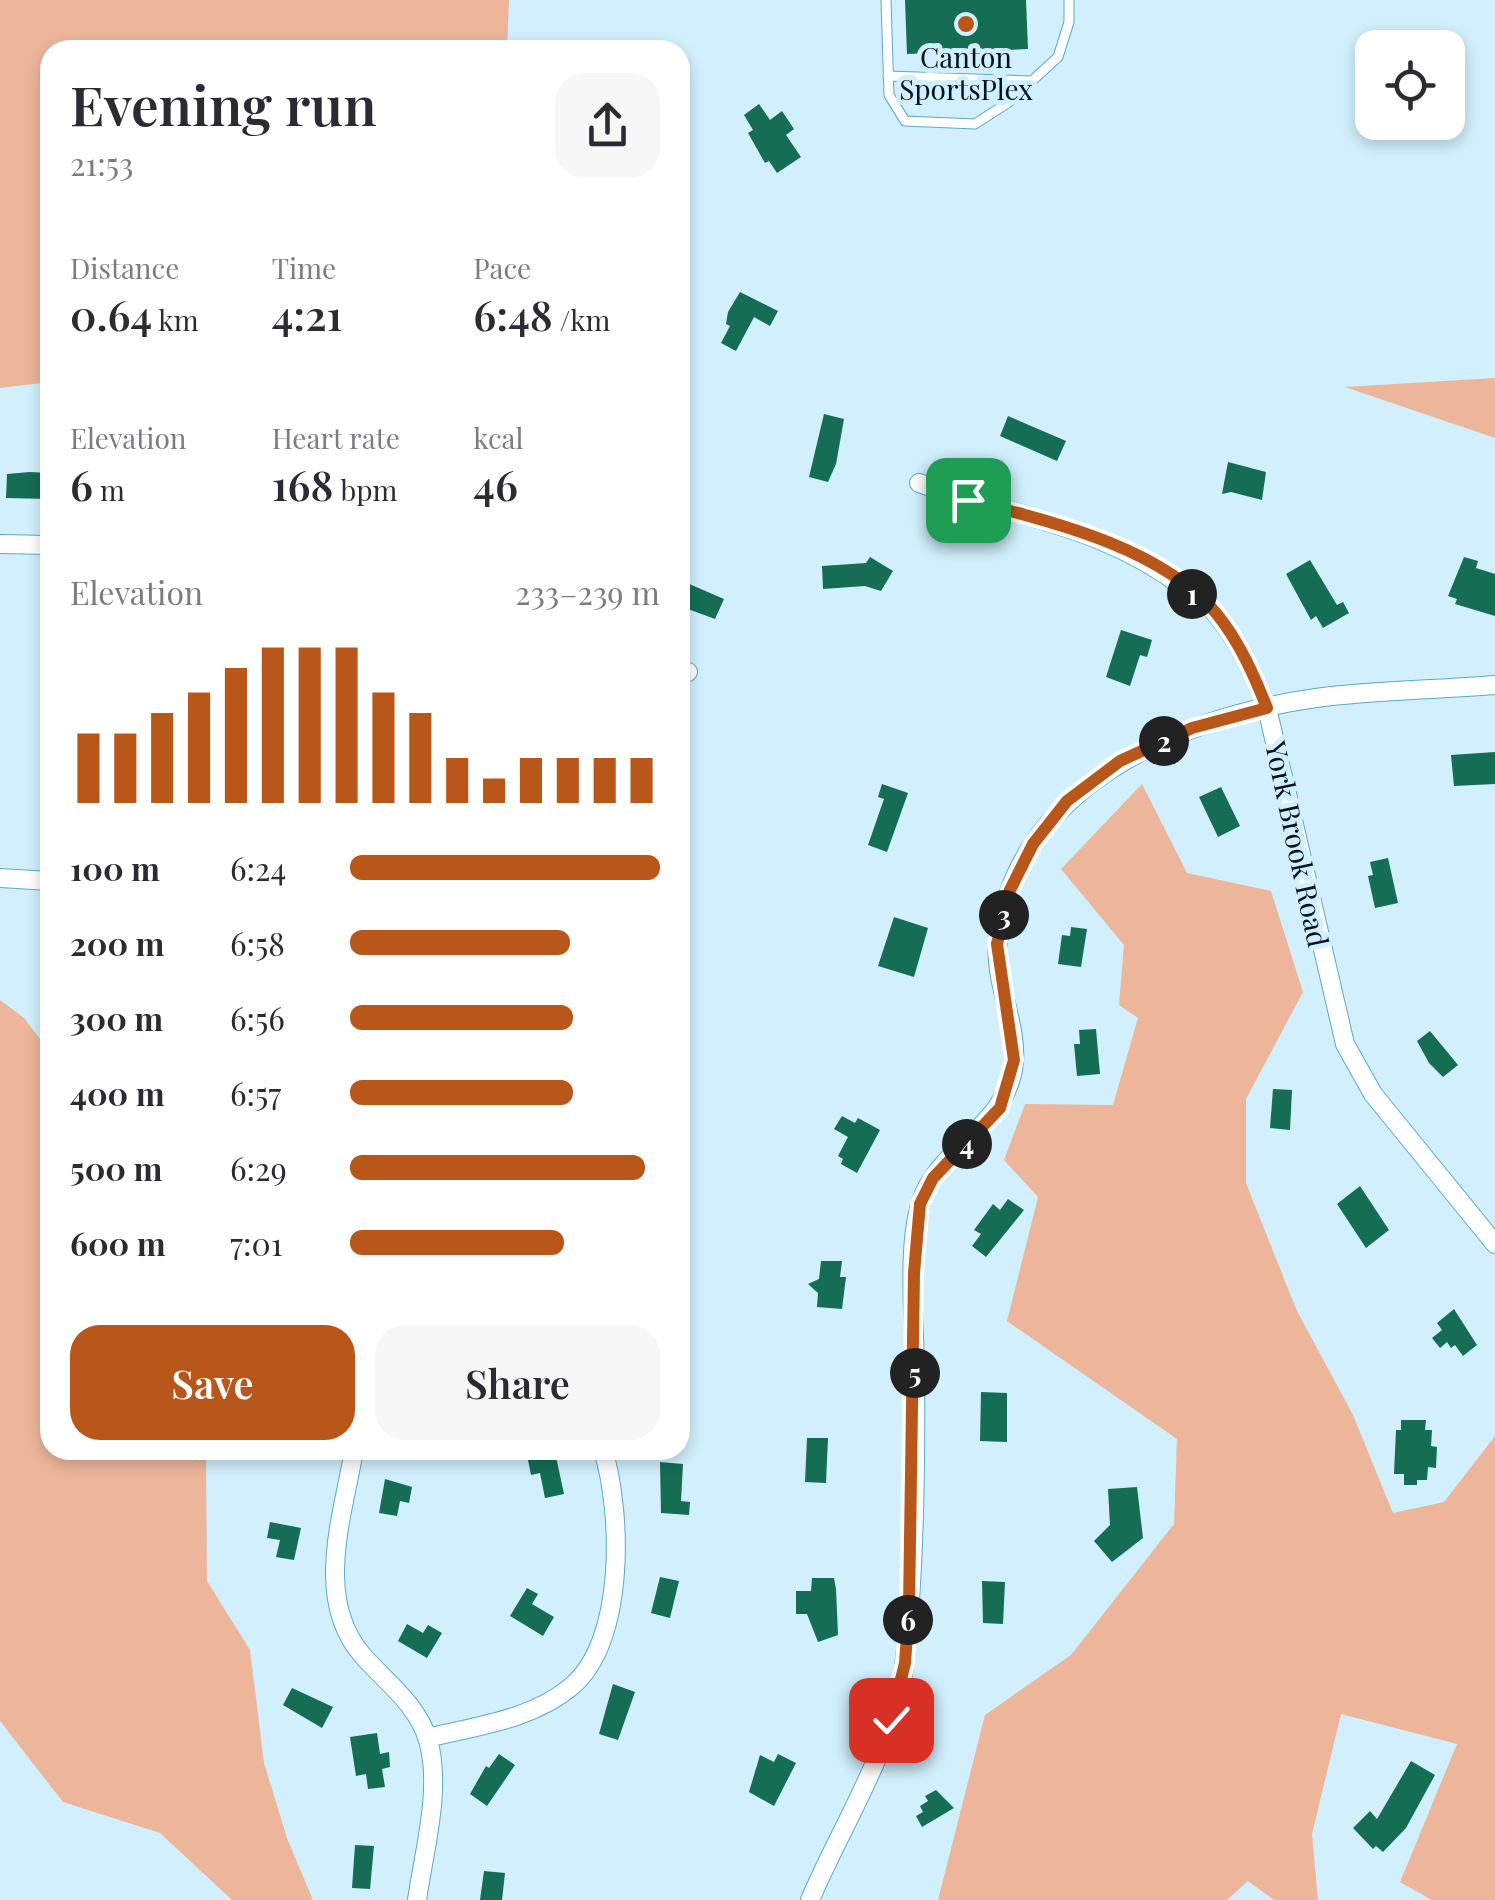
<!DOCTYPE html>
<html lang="en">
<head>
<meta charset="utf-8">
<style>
	:root { --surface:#fff; --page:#f7f7f7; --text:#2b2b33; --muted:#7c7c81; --accent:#b9571a }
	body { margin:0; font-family:"Playfair Display",serif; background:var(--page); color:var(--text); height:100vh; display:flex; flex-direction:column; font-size:38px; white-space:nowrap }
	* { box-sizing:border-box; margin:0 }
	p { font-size:32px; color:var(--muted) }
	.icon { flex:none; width:55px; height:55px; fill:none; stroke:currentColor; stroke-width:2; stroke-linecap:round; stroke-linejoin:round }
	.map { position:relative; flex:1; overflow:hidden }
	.sheet { position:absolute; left:40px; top:40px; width:650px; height:1420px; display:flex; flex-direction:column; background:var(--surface); border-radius:30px; box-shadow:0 5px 15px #0003 }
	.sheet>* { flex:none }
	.tools { position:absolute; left:1355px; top:30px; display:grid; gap:20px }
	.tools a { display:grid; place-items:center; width:110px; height:110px; border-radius:20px; background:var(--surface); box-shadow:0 5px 15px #0003; font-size:50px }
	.pin { position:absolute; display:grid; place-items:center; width:85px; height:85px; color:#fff; margin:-42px; border-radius:20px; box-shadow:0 5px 15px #0006 }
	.km { position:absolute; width:50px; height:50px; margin:-25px; border-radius:50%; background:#222; color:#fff; font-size:28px; line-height:50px; text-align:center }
	.round { display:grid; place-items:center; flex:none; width:105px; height:105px; border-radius:30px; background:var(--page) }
	.overview { display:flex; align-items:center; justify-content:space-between; height:170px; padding:0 30px }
	h1 { font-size:55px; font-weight:600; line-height:75px }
	.figures { display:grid; grid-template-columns:repeat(3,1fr); gap:15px; height:170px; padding:10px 30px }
	.figures div { display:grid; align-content:center }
	.figures b { font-size:42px; font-weight:600 }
	.figures small { font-size:28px; font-weight:400 }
	.figures p { font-size:28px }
	.chart { height:280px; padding:20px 30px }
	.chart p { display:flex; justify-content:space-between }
	.chart svg { width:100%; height:180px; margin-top:10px; stroke:var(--accent); stroke-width:6 }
	.action { display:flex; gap:20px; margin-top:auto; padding:20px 30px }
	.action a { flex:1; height:115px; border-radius:30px; background:var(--accent); color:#fff; font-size:40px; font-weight:600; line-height:115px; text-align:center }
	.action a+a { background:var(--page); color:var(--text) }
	ul { padding:0 30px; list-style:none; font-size:32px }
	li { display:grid; grid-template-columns:160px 120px 1fr; align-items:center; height:75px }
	li i { height:25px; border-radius:12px; background:var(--accent) }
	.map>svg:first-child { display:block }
	.green { fill:#edb69b }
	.building { fill:#156d53 }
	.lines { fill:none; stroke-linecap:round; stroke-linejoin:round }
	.service-casing { stroke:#5ba9c9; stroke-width:11 }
	.minor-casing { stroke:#5ba9c9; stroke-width:20 }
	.service { stroke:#fff; stroke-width:9 }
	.minor { stroke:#fff; stroke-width:18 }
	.route-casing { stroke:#fff; stroke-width:20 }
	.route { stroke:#b9571a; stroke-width:12 }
	.poi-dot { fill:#b9571a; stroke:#d1effc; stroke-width:4 }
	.labels { text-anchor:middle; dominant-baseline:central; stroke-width:10; stroke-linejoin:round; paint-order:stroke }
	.poi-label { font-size:28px; fill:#00121b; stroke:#d1effc }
	.street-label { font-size:28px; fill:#00121b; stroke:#d1effc }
</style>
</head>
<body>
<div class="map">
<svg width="1495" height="1900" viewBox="0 0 1495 1900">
	<rect width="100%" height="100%" fill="#d1effc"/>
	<!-- green -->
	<path class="green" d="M0,0H509L507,50H50V382L0,388Z
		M1495,378V438L1345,387Z
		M1142,784L1187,873L1271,891L1303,992L1246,1099V1183L1296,1309L1353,1415L1393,1513L1444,1502L1495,1436V1900H1432L1400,1882L1457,1744L1341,1714L1312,1834L1318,1900H1274L1248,1881L1227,1900H938L985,1715L1071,1655L1174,1524L1177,1439L1007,1321L1038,1197L1004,1160L1025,1104L1113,1105L1138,1018L1119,1005L1124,945L1061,869Z
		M0,1000L24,1018L50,1052V1450L206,1451L207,1581L250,1650L264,1763L287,1838L313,1900H232L160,1833L63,1802L0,1721Z"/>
	<!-- building -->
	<path class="building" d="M905,0H1026L1028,49L907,54Z
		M759,104L770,120L782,111L794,129L786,135L801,157L777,173L769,161L765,163L748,133L753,130L744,115Z
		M740,292L778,311L770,326L754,317L736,351L721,343L730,326L726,324L728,312Z
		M824,414L844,419L836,464L828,482L809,477Z
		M1008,416L1066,441L1057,461L1000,436Z
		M1228,462L1266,472L1262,500L1231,492L1222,494Z
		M30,472L50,473V499L6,498L7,474Z
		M870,557L893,571L881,591L865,586L823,589L822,566L866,563Z
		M1464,557L1478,561L1476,568L1495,574V616L1455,604L1457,599L1448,596Z
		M1310,560L1337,605L1343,602L1349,613L1323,628L1316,616L1311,620L1286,574Z
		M680,580L724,599L715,619L680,606Z
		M1121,630L1152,640L1147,657L1140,655L1130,686L1106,677Z
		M1495,752V784L1454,786L1451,755Z
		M882,784L908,793L887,852L868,845L884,799L878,797Z
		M1221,787L1240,826L1218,837L1199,797Z
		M1388,858L1398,903L1375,908L1368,876L1373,875L1370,862Z
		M894,917L928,928L914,977L878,966Z
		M1071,927L1087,929L1081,967L1058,964L1062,935L1070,936Z
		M1096,1029L1100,1074L1077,1076L1074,1044H1080L1079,1030Z
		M1430,1031L1458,1065L1443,1077L1429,1063L1417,1041Z
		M1273,1089L1292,1090L1290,1130L1270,1128Z
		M842,1116L855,1123L858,1118L880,1130L857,1173L841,1164L843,1159L838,1156L848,1137L834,1129Z
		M1360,1186L1389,1230L1366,1248L1337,1204Z
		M1008,1199L1024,1210L986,1257L972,1246L981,1234L974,1230L993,1204L1000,1210Z
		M821,1261H842L840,1277H846L842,1309L817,1307L818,1293L808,1284L819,1279Z
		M1454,1309L1477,1345L1463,1356L1455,1345L1451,1348L1447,1342L1440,1348L1432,1338L1442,1330L1437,1323Z
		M981,1392L1007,1393V1442L980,1441Z
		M1401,1420H1426L1425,1430H1432L1431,1446L1437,1447L1436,1468L1428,1467L1427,1480H1417V1485H1404V1474H1394L1396,1430H1401Z
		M807,1438H828L826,1483L805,1482Z
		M526,1450L555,1452L564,1494L545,1498L540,1473L531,1475Z
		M660,1462L683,1464L681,1501L690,1502L689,1515L661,1513Z
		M385,1479L412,1487L409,1503L400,1501L397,1516L379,1513Z
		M1137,1487L1143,1538L1112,1562L1094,1541L1110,1525L1108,1489Z
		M270,1522L301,1528L294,1560L276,1557L280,1540L267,1538Z
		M660,1577L679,1581L670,1618L651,1613Z
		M812,1578H834L836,1589L838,1635L818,1642L807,1614H796V1591H811Z
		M982,1581L1005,1582L1003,1624L983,1623Z
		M527,1588L538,1594L532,1604L554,1617L543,1636L510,1616Z
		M407,1624L423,1633L428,1625L442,1633L427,1658L398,1641Z
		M613,1684L635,1692L618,1740L599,1734Z
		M292,1688L333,1707L322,1728L283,1705Z
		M377,1733L380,1754L389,1752L390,1767L382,1769L385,1787L368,1789L366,1774L356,1776L350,1737Z
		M499,1754L515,1765L487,1806L470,1794L486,1766L489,1768Z
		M778,1754L796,1763L774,1806L749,1792L760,1755L774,1762Z
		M1411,1761L1435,1775L1406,1828L1383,1852L1376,1846L1373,1849L1353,1828L1370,1811L1377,1819Z
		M936,1790L954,1808L922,1827L916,1816L923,1812L920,1806L928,1801L925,1796Z
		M355,1845L374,1846L370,1889L352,1888Z
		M484,1871L505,1873L502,1900H480Z"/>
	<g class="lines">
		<!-- service casing -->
		<g class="service-casing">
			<path id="service" d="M886,0L889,95L905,121L975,124L1009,102L1058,57L1069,22V0
				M888,76L1030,81"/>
		</g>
		<!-- minor casing -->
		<g class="minor-casing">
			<path id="minor" d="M919,483C1017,518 1102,524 1187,590C1196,597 1209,604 1216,614C1239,641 1254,675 1267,708L1345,1044L1373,1094L1495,1244
				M0,544L50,545
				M680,671L688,672
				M0,878L50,881
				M354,1450C343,1516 313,1599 363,1656C387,1683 417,1704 428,1740C442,1788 424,1851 417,1900
				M427,1738C476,1726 532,1720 572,1686C626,1640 622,1512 603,1450
				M810,1900C843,1822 896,1744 905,1658C915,1565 916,1467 915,1373C915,1322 906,1250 921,1202C939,1146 1008,1127 1014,1062C1017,1023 994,981 998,942C1014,786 1180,717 1316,698C1375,690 1436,690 1495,685"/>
		</g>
		<!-- service -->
		<use href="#service" class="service"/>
		<!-- minor -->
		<use href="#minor" class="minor"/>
	</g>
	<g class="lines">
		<!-- route casing -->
		<g class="route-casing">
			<path id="route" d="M891,1720L905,1663L909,1607L914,1273L920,1204L933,1178L1000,1108L1014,1060L997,944L1010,890L1033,844L1067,801L1120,761L1192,728L1267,708C1254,675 1239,641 1216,613C1160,546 1048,521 968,500"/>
		</g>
		<!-- route -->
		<use href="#route" class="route"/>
	</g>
	<!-- markers -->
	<circle class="poi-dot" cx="966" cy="24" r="10"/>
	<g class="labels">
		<!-- poi labels -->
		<g class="poi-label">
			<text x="966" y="56">Canton<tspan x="966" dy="32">SportsPlex</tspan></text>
		</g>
		<!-- street labels -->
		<g class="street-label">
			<text transform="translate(1298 844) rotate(78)">York Brook Road</text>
		</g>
	</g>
</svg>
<div class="tools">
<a><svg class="icon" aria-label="locate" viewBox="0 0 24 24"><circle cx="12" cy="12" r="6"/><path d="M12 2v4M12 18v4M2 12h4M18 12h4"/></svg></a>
</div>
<div class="pin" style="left:968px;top:500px;background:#1e9e55"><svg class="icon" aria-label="arrive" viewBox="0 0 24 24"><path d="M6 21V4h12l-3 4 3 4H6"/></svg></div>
<div class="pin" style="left:891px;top:1720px;background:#d93025"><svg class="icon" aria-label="check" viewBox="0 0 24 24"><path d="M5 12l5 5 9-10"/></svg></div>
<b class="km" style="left:1192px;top:594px">1</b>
<b class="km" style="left:1164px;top:741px">2</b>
<b class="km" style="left:1004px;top:915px">3</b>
<b class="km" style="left:967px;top:1144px">4</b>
<b class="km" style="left:915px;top:1373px">5</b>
<b class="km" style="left:908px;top:1620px">6</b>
<section class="sheet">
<div class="overview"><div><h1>Evening run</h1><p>21:53</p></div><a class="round"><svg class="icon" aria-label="share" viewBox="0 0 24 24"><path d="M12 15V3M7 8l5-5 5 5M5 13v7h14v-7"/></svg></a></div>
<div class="figures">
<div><p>Distance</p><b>0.64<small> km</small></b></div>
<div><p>Time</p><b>4:21</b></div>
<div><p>Pace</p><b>6:48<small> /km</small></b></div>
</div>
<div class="figures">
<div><p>Elevation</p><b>6<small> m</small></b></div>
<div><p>Heart rate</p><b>168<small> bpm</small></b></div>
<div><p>kcal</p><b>46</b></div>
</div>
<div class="chart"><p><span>Elevation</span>233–239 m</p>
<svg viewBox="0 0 160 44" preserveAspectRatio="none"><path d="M5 44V27M15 44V27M25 44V22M35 44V17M45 44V11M55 44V6M65 44V6M75 44V6M85 44V17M95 44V22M105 44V33M115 44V38M125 44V33M135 44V33M145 44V33M155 44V33"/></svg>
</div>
<ul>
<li><b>100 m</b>6:24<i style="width:100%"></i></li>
<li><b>200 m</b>6:58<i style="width:71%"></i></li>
<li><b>300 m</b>6:56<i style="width:72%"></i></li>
<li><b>400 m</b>6:57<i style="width:72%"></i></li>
<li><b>500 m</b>6:29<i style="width:95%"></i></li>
<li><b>600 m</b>7:01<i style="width:69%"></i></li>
</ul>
<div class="action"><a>Save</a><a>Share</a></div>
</section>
</div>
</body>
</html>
